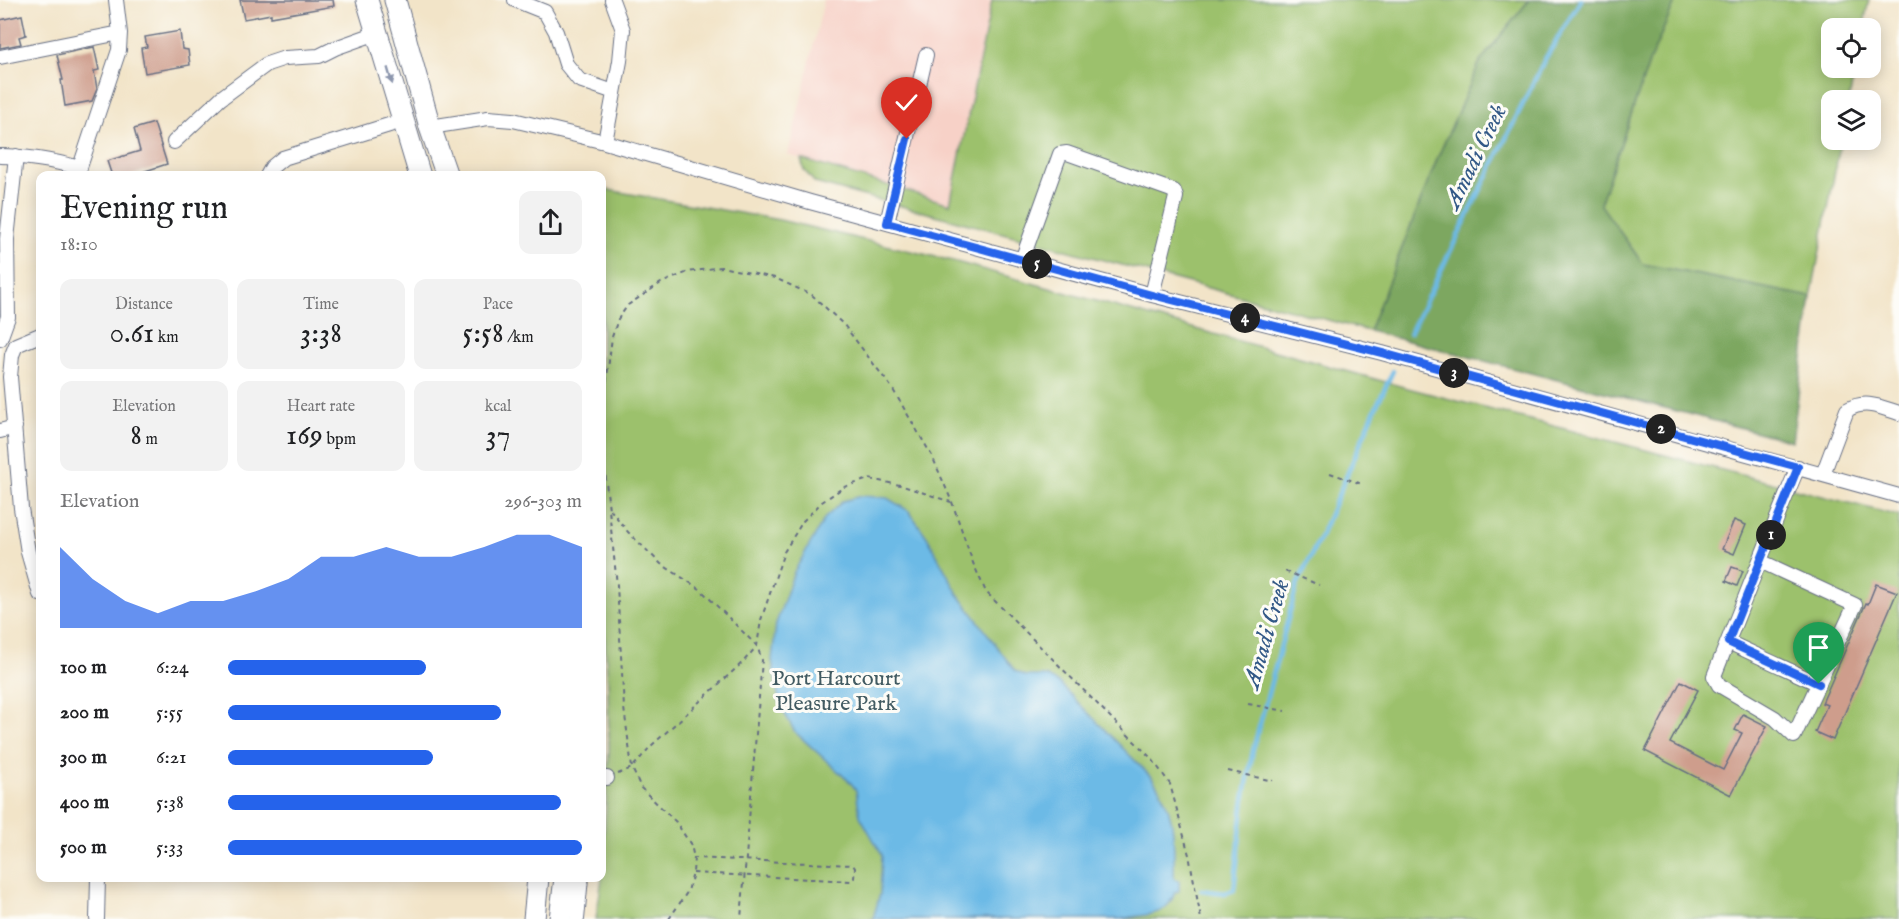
<!DOCTYPE html>
<html lang="en">
<head>
<meta charset="utf-8">
<style>
	:root { --surface:#fff; --page:#f2f2f2; --text:#202124; --muted:#757577; --accent:#2563eb }
	body { margin:0; font-family:"IM FELL English",serif; background:var(--page); color:var(--text); height:100vh; display:flex; flex-direction:column; font-size:22px; white-space:nowrap }
	* { box-sizing:border-box; margin:0 }
	p { font-size:20px; color:var(--muted) }
	.icon { flex:none; width:33px; height:33px; fill:none; stroke:currentColor; stroke-width:2; stroke-linecap:round; stroke-linejoin:round }
	.map { position:relative; flex:1; overflow:hidden }
	.details { position:absolute; left:36px; top:171px; width:570px; height:711px; display:flex; flex-direction:column; background:var(--surface); border-radius:12px; box-shadow:0 3px 15px #0003 }
	.details>* { flex:none }
	.buttons { position:absolute; left:1821px; top:18px; display:grid; gap:12px }
	.buttons a { display:grid; place-items:center; width:60px; height:60px; border-radius:12px; background:var(--surface); box-shadow:0 3px 15px #0003; font-size:30px }
	.pin { position:absolute; display:grid; place-items:center; width:51px; height:51px; color:#fff; margin:-62px -26px; border-radius:50% 50% 50% 0; rotate:-45deg; box-shadow:0 0 6px #0007 }
	.pin .icon { rotate:45deg }
	.km { position:absolute; width:30px; height:30px; margin:-15px; border-radius:50%; background:#222; color:#fff; font-size:16px; line-height:30px; text-align:center }
	.round { display:grid; place-items:center; flex:none; width:63px; height:63px; border-radius:12px; background:var(--page) }
	.overview { display:flex; align-items:center; justify-content:space-between; height:102px; padding:0 24px }
	h1 { font-size:33px; font-weight:600; line-height:45px }
	.stats { display:grid; grid-template-columns:repeat(3,1fr); gap:9px; height:102px; padding:6px 24px }
	.stats div { display:grid; align-content:center; border-radius:12px; background:var(--page); text-align:center }
	.stats b { font-size:30px; font-weight:600 }
	.stats small { font-size:16px; font-weight:400 }
	.stats p { font-size:16px }
	.chart { height:168px; padding:12px 24px }
	.chart p { display:flex; justify-content:space-between }
	.chart svg { width:100%; height:108px; margin-top:6px; fill:var(--accent); opacity:.7 }
	ul { padding:0 24px; list-style:none; font-size:20px }
	li { display:grid; grid-template-columns:96px 72px 1fr; align-items:center; height:45px }
	li i { height:15px; border-radius:8px; background:var(--accent) }
	.map>svg:first-child { display:block }
	.built { fill:#f7d1c7 }
	.green { fill:#9cc16c; stroke:#5c7865; stroke-width:1.5 }
	.forest { fill:#7da760; stroke:#4c6b5f; stroke-width:1.5 }
	.water { fill:#6cbae6; stroke:#4474a2; stroke-width:1.5 }
	.lines { fill:none; stroke-linecap:round; stroke-linejoin:round }
	.stream { stroke:#6cbae6; stroke-width:4.5 }
	.building { fill:#ce9d8c }
	.minor-casing { stroke:#666e83; stroke-width:16 }
	.highway-casing { stroke:#666e83; stroke-width:23 }
	.path { stroke:#666e83; stroke-width:2; stroke-dasharray:4.5 4.5; stroke-linecap:butt }
	.minor { stroke:#fff; stroke-width:14 }
	.highway { stroke:#fff; stroke-width:21 }
	.oneway { fill:#8d97ae }
	.route-casing { stroke:#fff; stroke-width:12 }
	.route { stroke:#2563eb; stroke-width:8 }
	.labels { text-anchor:middle; dominant-baseline:central; stroke-width:6; stroke-linejoin:round; paint-order:stroke }
	.park-label { font-size:22px; fill:#425b62; stroke:#fdfcf7 }
	.water-label { font-size:24px; font-style:italic; fill:#335987; stroke:#fdfcf7 }
</style>
</head>
<body>
<div class="map">
<svg width="1899" height="919" viewBox="0 0 1899 919">
	<rect width="100%" height="100%" fill="#fdfcf7"/>
	<filter id="ink" filterUnits="userSpaceOnUse"><feTurbulence type="fractalNoise" baseFrequency=".0167" numOctaves="2"/><feDisplacementMap in="SourceGraphic" scale="12" xChannelSelector="R" yChannelSelector="G"/><feConvolveMatrix kernelMatrix="1 2 1 2 8 2 1 2 1" color-interpolation-filters="sRGB"/></filter>
	<filter id="wash" filterUnits="userSpaceOnUse"><feTurbulence type="fractalNoise" baseFrequency=".008" numOctaves="4" result="noise"/><feDisplacementMap in="SourceGraphic" scale="24" xChannelSelector="R" yChannelSelector="G"/><feGaussianBlur stdDeviation="1.35" result="paint"/><feColorMatrix in="noise" values="0 0 0 0 0 0 0 0 0 0 0 0 0 0 0 0 0 1.4 0 .05"/><feComposite in="paint" operator="in"/></filter>
	<g filter="url(#wash)">
		<rect width="100%" height="100%" fill="#f2e4c8"/>
		<!-- built -->
		<path class="built" d="M824,0H992L950,205L788,155Z"/>
		<!-- green -->
		<path class="green" d="M992,0H1529L1480,62L1438,157L1369,331L815,183L804,170L801,159L950,204Z
			M1676,0H1869L1863,28H1832V68H1855L1849,100H1832V140H1841L1811,297L1643,264L1600,204L1650,60Z
			M602,189L780,220L953,261L1400,386L1899,516V919H596L602,878L609,750L608,686L602,599Z"/>
		<!-- forest -->
		<path class="forest" d="M1529,0H1676L1650,60L1600,204L1643,264L1811,297L1792,441L1369,331L1438,157L1480,62Z"/>
		<!-- water -->
		<path class="water" d="M862,496L887,498L909,511L927,537L958,594L1015,671L1026,676H1046L1060,684L1152,778C1177,812 1174,840 1174,879L1179,880V891L1175,892C1166,919 1147,913 1121,919H873L880,894L882,855L860,816L856,790L851,783L795,732L780,705L772,660L776,624L794,572L825,518L843,501Z"/>
		<g class="lines">
			<!-- stream -->
			<path class="stream" d="M1410,333L1545,59L1581,0
				M1201,890L1225,893L1234,890L1243,806L1253,750L1297,585L1322,533L1376,407L1393,371"/>
		</g>
		<g id="blocks">
			<!-- building -->
			<path class="building" d="M240,0H333L334,6L271,17V14L244,19Z
				M22,15L26,35L19,37L21,44L0,48V20Z
				M180,31L182,49L188,50L190,65L145,73L141,48L147,47L145,37Z
				M94,47L99,70L94,71L97,89L92,101L65,106L61,80H63L57,55Z
				M154,123L167,164L130,176H112L107,161L140,151L134,129Z
				M1734,520L1746,525L1734,554L1722,549Z
				M1732,567L1743,571L1737,586L1726,581Z
				M1876,584L1897,592L1833,740L1815,732L1827,705L1822,703L1866,603L1868,604Z
				M1681,681L1698,690L1670,743L1723,770L1742,733L1735,730L1743,714L1767,726L1731,795L1645,751Z"/>
		</g>
	</g>
	<g filter="url(#ink)">
		<use href="#blocks" fill-opacity="0" stroke="#666e83" stroke-width="1.5"/>
		<g class="lines">
			<!-- minor casing -->
			<g class="minor-casing">
				<path id="minor" d="M515,0L545,12L556,32L566,64L579,80L614,92
					M0,57L120,33
					M430,127L488,118L513,120L605,142L810,202L1152,295L1382,353L1899,496
					M174,142L221,98L267,64L285,58L319,56L335,48L377,33
					M605,142L620,61L623,30L612,0
					M0,156C27,156 54,161 80,168
					M77,176L119,50L120,33L116,0
					M267,176L272,167L283,158L402,121
					M887,223L926,55
					M1022,260L1060,154L1067,153L1174,191L1176,197L1152,295
					M40,335L16,345L12,355L10,377L21,508L28,552L40,594
					M0,339L8,317L7,239L16,156
					M0,431L15,427
					M1823,474L1847,410C1865,399 1880,407 1899,413
					M1760,561L1855,605L1794,736L1775,718L1719,685L1714,676C1742,606 1769,536 1798,467
					M1728,642L1819,684
					M602,778H607
					M97,919L98,878
					M577,919L581,878"/>
			</g>
			<!-- highway casing -->
			<g class="highway-casing">
				<path id="highway" d="M367,0L420,176
					M395,0L430,127L447,176
					M534,919L538,878
					M560,919L565,878"/>
			</g>
			<!-- path -->
			<path class="path" d="M1330,473L1362,484
				M610,509L628,532L661,564L700,589L757,646L762,660L741,919
				M1285,571L1319,585
				M1248,704L1285,711
				M1228,771L1273,781
				M618,774L632,768L650,747L743,662L757,646L761,620L784,552L803,521L822,502L844,487L869,479L900,485L951,502
				M693,873L852,881L854,878L855,868L853,865L694,858
				M669,919L688,891L693,873L694,858L691,845L676,822L641,788L632,768L624,708L617,585L603,453V409L612,337L618,319L628,305L661,283L688,272L721,267L775,278L812,295L844,325L892,388L932,456L952,502L973,563L986,592L1152,759L1170,784L1189,855L1201,919"/>
			<!-- minor -->
			<use href="#minor" class="minor"/>
			<!-- highway -->
			<use href="#highway" class="highway"/>
		</g>
		<!-- one-way arrows -->
		<defs><path id="oneway-solid" d="M-6-.8H1V-3.2L6.5 0L1 3.2V.8H-6Z" transform="scale(1.5)"/></defs>
		<use class="oneway" href="#oneway-solid" transform="translate(390 76) rotate(74)"/>
	</g>
	<g class="lines" filter="url(#ink)">
		<!-- route casing -->
		<g class="route-casing">
			<path id="route" d="M907,139L887,223L1152,295L1382,353L1798,467L1728,642L1819,684"/>
		</g>
		<!-- route -->
		<use href="#route" class="route"/>
	</g>
	<g class="labels">
		<!-- park labels -->
		<g class="park-label">
			<text x="836" y="679">Port Harcourt<tspan x="836" dy="25">Pleasure Park</tspan></text>
		</g>
		<!-- water labels -->
		<g class="water-label">
			<text transform="translate(1476 157) rotate(-64)">Amadi Creek</text>
			<text transform="translate(1267 634) rotate(-74)">Amadi Creek</text>
		</g>
	</g>
</svg>
<div class="buttons">
<a><svg class="icon" aria-label="locate" viewBox="0 0 24 24"><circle cx="12" cy="12" r="6"/><path d="M12 2v4M12 18v4M2 12h4M18 12h4"/></svg></a>
<a><svg class="icon" aria-label="layers" viewBox="0 0 24 24"><path d="M12 4l9 5-9 5-9-5zM3 14l9 5 9-5"/></svg></a>
</div>
<div class="pin" style="left:1819px;top:684px;background:#1e9e55"><svg class="icon" aria-label="arrive" viewBox="0 0 24 24"><path d="M6 21V4h12l-3 4 3 4H6"/></svg></div>
<div class="pin" style="left:907px;top:139px;background:#d93025"><svg class="icon" aria-label="check" viewBox="0 0 24 24"><path d="M5 12l5 5 9-10"/></svg></div>
<b class="km" style="left:1771px;top:535px">1</b>
<b class="km" style="left:1661px;top:429px">2</b>
<b class="km" style="left:1454px;top:373px">3</b>
<b class="km" style="left:1245px;top:318px">4</b>
<b class="km" style="left:1037px;top:264px">5</b>
<section class="details">
<div class="overview"><div><h1>Evening run</h1><p>18:10</p></div><a class="round"><svg class="icon" aria-label="share" viewBox="0 0 24 24"><path d="M12 15V3M7 8l5-5 5 5M5 13v7h14v-7"/></svg></a></div>
<div class="stats">
<div><p>Distance</p><b>0.61<small> km</small></b></div>
<div><p>Time</p><b>3:38</b></div>
<div><p>Pace</p><b>5:58<small> /km</small></b></div>
</div>
<div class="stats">
<div><p>Elevation</p><b>8<small> m</small></b></div>
<div><p>Heart rate</p><b>169<small> bpm</small></b></div>
<div><p>kcal</p><b>37</b></div>
</div>
<div class="chart"><p><span>Elevation</span>296–303 m</p>
<svg viewBox="0 0 160 44" preserveAspectRatio="none"><path d="M0 44V11L10 24L20 33L30 38L40 33L50 33L60 29L70 24L80 15L90 15L100 11L110 15L120 15L130 11L140 6L150 6L160 11V44z"/></svg>
</div>
<ul>
<li><b>100 m</b>6:24<i style="width:56%"></i></li>
<li><b>200 m</b>5:55<i style="width:77%"></i></li>
<li><b>300 m</b>6:21<i style="width:58%"></i></li>
<li><b>400 m</b>5:38<i style="width:94%"></i></li>
<li><b>500 m</b>5:33<i style="width:100%"></i></li>
</ul>
</section>
</div>
</body>
</html>
